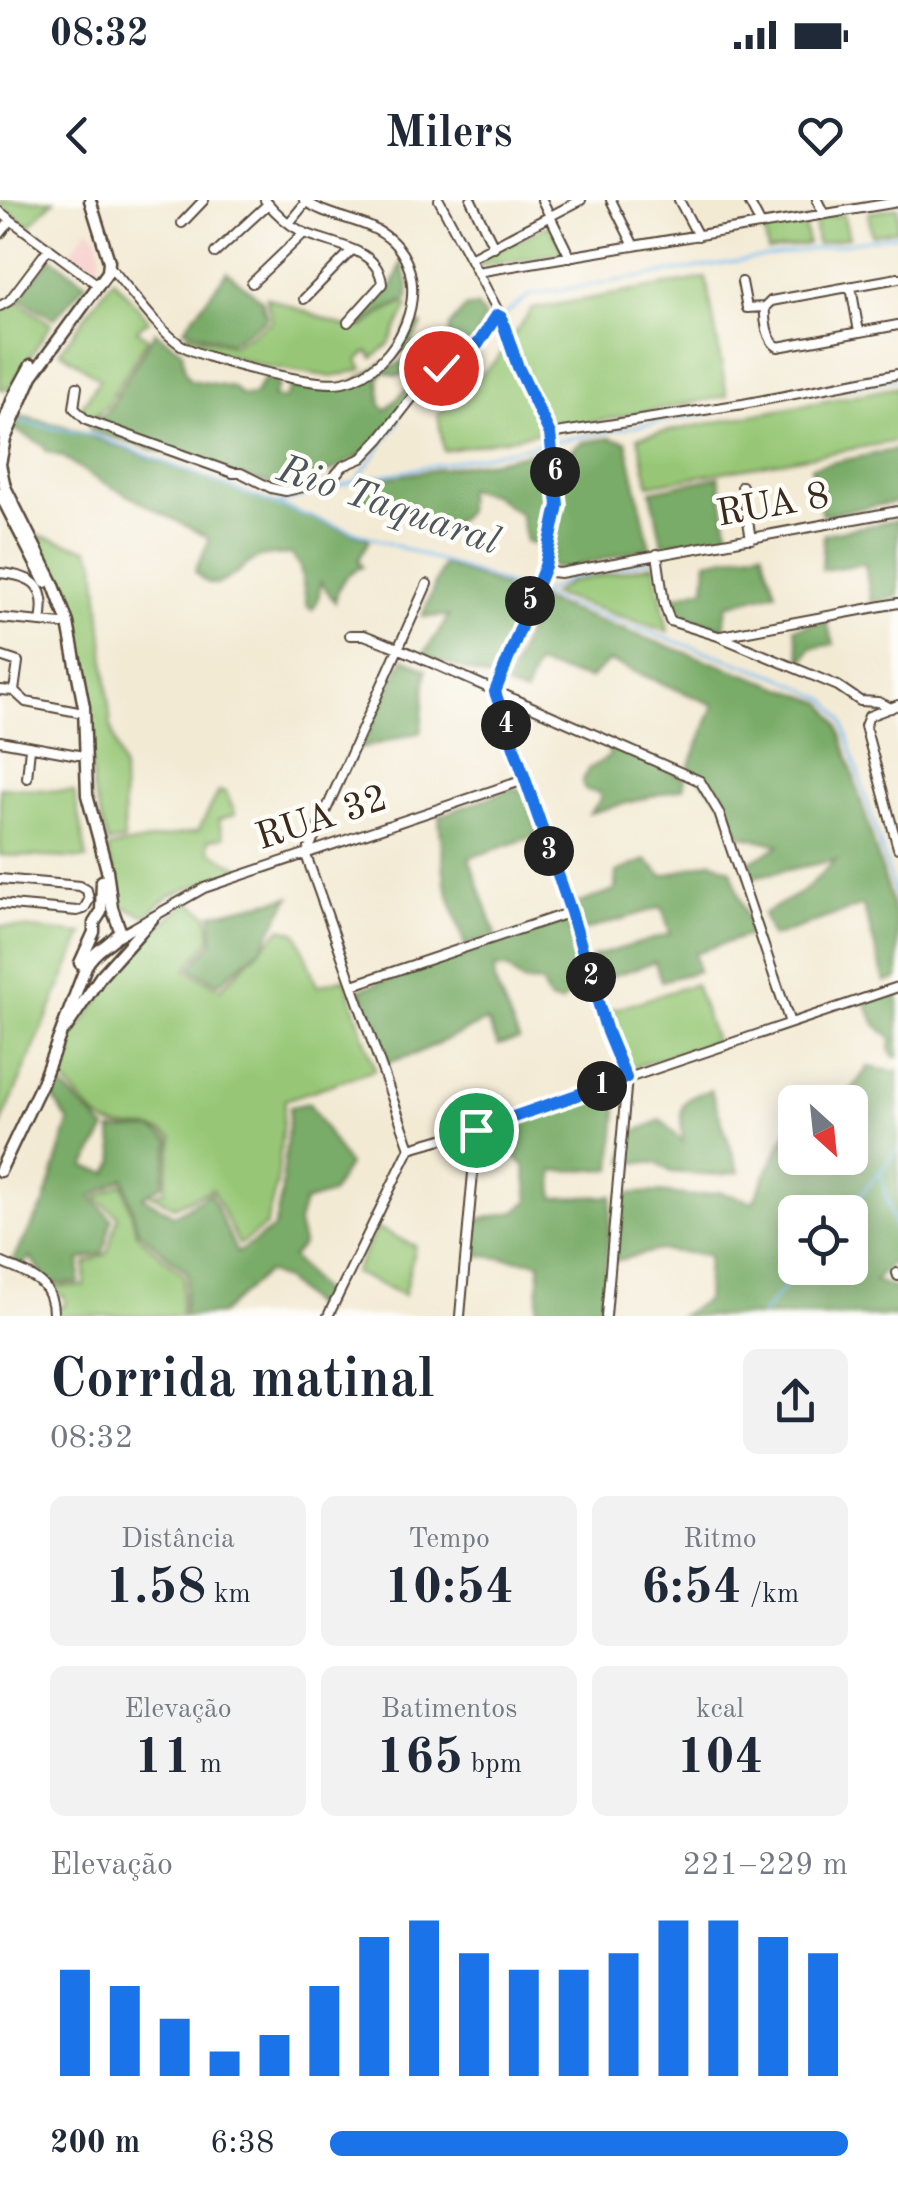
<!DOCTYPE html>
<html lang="pt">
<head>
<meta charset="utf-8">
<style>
	:root { --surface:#fff; --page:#f2f2f3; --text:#1f2937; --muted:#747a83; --accent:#1a73e8 }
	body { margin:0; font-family:"Old Standard TT",serif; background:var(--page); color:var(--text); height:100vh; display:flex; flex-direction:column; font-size:38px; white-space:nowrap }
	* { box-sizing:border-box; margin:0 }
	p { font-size:32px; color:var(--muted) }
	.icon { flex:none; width:55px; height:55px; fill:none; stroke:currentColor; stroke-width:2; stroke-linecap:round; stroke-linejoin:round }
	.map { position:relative; height:1116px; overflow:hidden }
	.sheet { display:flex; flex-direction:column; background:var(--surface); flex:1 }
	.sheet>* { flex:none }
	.needle { width:65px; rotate:153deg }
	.fabs { position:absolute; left:778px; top:885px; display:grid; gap:20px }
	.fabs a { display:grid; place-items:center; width:90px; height:90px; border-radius:15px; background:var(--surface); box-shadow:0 5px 25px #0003; font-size:50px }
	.pin { position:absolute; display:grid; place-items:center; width:85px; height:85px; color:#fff; margin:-42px; border:5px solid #fff; border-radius:50%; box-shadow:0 2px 10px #0007 }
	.km { position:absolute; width:50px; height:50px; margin:-25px; border-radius:50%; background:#222; color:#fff; font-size:28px; line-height:50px; text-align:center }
	.round { display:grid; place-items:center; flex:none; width:105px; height:105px; border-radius:15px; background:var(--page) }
	.head { display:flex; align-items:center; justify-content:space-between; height:170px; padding:0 50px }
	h1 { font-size:55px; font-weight:800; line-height:75px }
	.metrics { display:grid; grid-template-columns:repeat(3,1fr); gap:15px; height:170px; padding:10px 50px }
	.metrics div { display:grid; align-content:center; border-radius:15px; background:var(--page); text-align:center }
	.metrics b { font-size:50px; font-weight:800 }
	.metrics small { font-size:28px; font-weight:400 }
	.metrics p { font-size:28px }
	.chart { height:280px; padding:20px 50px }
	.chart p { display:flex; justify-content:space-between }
	.chart svg { width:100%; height:180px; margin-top:10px; stroke:var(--accent); stroke-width:6 }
	ul { padding:0 50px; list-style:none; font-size:32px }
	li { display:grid; grid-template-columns:160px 120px 1fr; align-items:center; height:75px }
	li i { height:25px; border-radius:12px; background:var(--accent) }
	.status { display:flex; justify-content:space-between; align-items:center; height:70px; padding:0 50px; background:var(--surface); direction:ltr }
	.status svg { height:28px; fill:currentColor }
	header { display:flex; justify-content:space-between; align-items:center; height:130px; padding:0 50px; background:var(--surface); font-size:45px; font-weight:800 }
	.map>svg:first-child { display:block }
	.built { fill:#f7d0ce }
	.green { fill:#97c776; stroke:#69784a; stroke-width:2.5 }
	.forest { fill:#79ac67; stroke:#5a6b42; stroke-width:2.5; fill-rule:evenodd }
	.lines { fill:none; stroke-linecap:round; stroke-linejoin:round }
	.stream { stroke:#7bbef1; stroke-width:2.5 }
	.minor-casing { stroke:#574739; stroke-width:12 }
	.major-casing { stroke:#574739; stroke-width:15 }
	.minor { stroke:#fff; stroke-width:8 }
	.major { stroke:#fff; stroke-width:10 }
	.route-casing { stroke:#fff; stroke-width:20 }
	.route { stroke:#1a73e8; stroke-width:12 }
	.labels { text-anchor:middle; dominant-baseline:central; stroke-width:9; stroke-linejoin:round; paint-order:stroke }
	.street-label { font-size:38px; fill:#3b2a1e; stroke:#fdfcf7 }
	.water-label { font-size:40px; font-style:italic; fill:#4e565d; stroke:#fdfcf7 }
</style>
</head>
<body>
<div class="status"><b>08:32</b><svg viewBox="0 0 49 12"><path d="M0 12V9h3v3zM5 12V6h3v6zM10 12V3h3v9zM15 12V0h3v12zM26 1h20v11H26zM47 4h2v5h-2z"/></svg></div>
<header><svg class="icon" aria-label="back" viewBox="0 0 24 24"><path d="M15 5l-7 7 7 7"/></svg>Milers<svg class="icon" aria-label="heart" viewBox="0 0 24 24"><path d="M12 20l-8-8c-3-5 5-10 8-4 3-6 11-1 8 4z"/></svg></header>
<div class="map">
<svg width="898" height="1116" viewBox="0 0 898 1116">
	<rect width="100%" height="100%" fill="#fdfcf7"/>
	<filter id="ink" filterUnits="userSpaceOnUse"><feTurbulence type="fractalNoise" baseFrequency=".01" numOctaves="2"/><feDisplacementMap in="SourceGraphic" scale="20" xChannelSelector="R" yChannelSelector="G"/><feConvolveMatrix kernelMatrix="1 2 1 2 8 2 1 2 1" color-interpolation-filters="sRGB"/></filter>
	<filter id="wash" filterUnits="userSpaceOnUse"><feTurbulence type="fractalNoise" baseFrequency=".0048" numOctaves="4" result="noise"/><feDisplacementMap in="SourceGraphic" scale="40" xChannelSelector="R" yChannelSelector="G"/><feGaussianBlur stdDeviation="2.25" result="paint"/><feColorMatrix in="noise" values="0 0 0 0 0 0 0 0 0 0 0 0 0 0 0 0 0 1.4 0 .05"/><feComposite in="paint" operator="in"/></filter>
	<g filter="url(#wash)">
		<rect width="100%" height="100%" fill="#f3ead4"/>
		<!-- built -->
		<path class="built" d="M88,28L95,33L100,48V61L92,73L68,56Z"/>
		<!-- green -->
		<path class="green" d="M0,0H54L29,26L0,4Z
			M898,7V30L872,35L868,13Z
			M843,14L849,37L817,44L814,19Z
			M804,22L808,44L768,51L764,29Z
			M549,25L565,53L481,66L477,59Z
			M706,78L727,196L444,251L438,215L495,162L532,109Z
			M113,79L149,120L137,130L148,138L104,209L90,217L80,209L100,179L60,151Z
			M266,97L349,128L358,123L362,128L383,113L405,103L408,106L389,144L373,158L368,151L358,160L363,169L333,177L269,167L181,142L188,134L232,146L272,121Z
			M14,99L51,124L10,188L0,189V115Z
			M898,187V241L649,285L638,237Z
			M37,335L88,349L96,363L111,527L123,570L124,641L108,643L93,590L89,485L71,407Z
			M654,365L668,432L552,394L570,382Z
			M0,587L74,592L87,659L0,655Z
			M219,591L226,592L235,614L218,620L224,637L208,640L210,651L241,669L168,696L147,716L118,705L108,648L198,631Z
			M188,701L208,715L211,738L186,769L220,789L282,728L297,733L317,786L345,778L375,870L285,900L277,983L266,1026L239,1045L212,989L174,1007L152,995L164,991L173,938C145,920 139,932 111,925C95,921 70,887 58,874L69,842L141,742Z
			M0,726L83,734L0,927Z
			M695,784L715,841L631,868L609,811Z
			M123,983L137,1035L184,1075L180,1116H57L56,1108L65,1106L64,1096L53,1092L50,1086H85V1063L107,1054L118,1016L96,998Z
			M377,1028L415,1046L404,1095L354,1073Z"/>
		<!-- forest -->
		<path class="forest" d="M52,58L86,83L54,119L17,97Z
			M402,62L409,86L408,99L381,112L364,125L359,121L392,87Z
			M227,72L262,100L267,119L230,143L184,129Z
			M466,107H478L485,117C476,133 478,148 457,155L458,147L453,146L450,161L412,195L392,223L361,255L320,277L276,286L91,231L89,226L97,216L105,215L155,132L182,151L185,171L190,180L233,187L242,196L254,195L265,177L279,185L273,197L284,199L290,190L288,183C338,195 342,189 384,162L393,167L408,157L406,150L397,148L411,120L422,125L411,142L426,151L418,169L398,176L383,171L379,179L381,205L386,210L448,148L450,126Z
			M19,216L63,226L370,339L358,360L362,367C345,372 338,385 335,402L321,382L318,400L312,410L307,406L300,367L291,354C281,355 267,354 258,358C234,369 217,402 195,371L208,343L207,337L93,277L63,257L46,251L44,246L16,230Z
			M609,238L626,241L650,347L566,369L552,367L545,356L552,354L551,348L526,342L520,314L491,294L467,289L466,311L447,332L374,304L364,300L362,292L372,280L475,263C497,262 518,255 541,251L548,264L539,278L573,265L572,249L583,242Z
			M898,249V302L822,315L811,267Z
			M719,277L729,337L662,344L651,291Z
			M898,320V397L871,402L865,364L822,370L824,334Z
			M762,350L776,392L727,405L724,429L677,414L672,397L705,388L707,361Z
			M443,364L524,394L491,479L423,455L449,416L422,417Z
			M539,399L824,503L838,524L898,724V779L885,782L863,705L772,737L763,714L805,690L836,660L748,678L744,665L780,645L739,635L723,602L689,567L714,505L609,461L589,479L536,465L525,494L506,487Z
			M826,421L834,444L811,448L802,463L795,428Z
			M404,458L426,470L421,532L359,549Z
			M606,542L685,578L683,588L590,613L600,600V593L585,590L582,583L588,569L610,556Z
			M514,588L524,591L538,635L469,658L496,735L465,746L445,682L439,616Z
			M646,660L663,676L712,661L731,670L752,734L695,753L698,771L661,781L655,762L600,780L592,757L670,734L662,707L583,731L574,705L615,690L616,672Z
			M290,697L262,747L218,784L191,768L213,741L212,714Z
			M567,720C578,757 594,772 561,803L549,800L541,783L523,782L507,768H494L495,783L519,840L498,845L487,821L415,854L386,863L360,789Z
			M898,791V858L893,856L890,849L892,838L877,826L865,802Z
			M868,867L897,872L898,868V1056L875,1081L897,1089L898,1116H680L706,1100L708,1055L659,1050L614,1061L620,994L659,992L694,996L721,992L753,1002L788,929L795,931V958H850L851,891ZM795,1012H850V1068H795Z
			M54,879L106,929L85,967L108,973L115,960L111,930L152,929L170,940L162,985L143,997L174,1015L210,993L237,1053L274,1028L281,996L290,907L309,903L348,965L331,994L304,1002L298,1023L303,1044L292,1057L325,1095L319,1112L285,1080L267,1072L220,1114L183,1116L188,1073L138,1031L124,978L91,997L112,1019L103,1053L80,1060L79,1083H50L30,1057L21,1067L12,1061L44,1004L69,922L49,892Z
			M619,887L612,969L553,971L554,998L612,996L601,1116H537L540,1062L473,1055L475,1020L515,1012L529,1001L525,966L484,931Z
			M711,890L739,972L719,975L671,972L657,963L624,962L627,935L661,920L683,942C681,908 674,900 711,890Z"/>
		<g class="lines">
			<!-- stream -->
			<path class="stream" d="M502,117L530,95L898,35
				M432,178L469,160L479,147
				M840,189L898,178
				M19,221L96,236L276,305L780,477L827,500L842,519L898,705
				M555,241L710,213
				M359,280L547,243
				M278,304L356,281L400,220
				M544,392L572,378L651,360
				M880,973L898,1039
				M847,1012L898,949
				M760,1116L801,1068"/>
		</g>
	</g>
	<g filter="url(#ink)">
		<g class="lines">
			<!-- minor casing -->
			<g class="minor-casing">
				<path id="minor" d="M265,0C275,12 287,24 301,31C328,45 379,46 382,84L348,122
					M439,0L506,126L518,167L550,234L553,248L558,305L545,366L495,492L571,712L607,833L627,877L606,1116
					M471,0L494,47
					M542,0L570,57
					M611,0L634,46
					M679,0L698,36
					M748,0L761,25
					M817,0L824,14
					M0,12L94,82
					M182,23L204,0
					M289,23L306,2
					M0,34L8,24
					M215,53L268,4
					M470,58L581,0
					M109,66C130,89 156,128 181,145C205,160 316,188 343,182C399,170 437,86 393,42C369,18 330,20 304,0
					M477,72L898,2
					M898,78L771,101L765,107C764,119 767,141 778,147L898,125
					M742,82L747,108L765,107
					M252,83L304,33
					M851,87L859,132
					M304,99L352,50
					M0,106L9,101L49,48
					M77,187L74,208L86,220L233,273H241L271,288L286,291L330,281L343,266L362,258L380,239L432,172L478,144L497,115L501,117
					M550,234L743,204L898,174
					M742,286L751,339
					M657,354L664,403L670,421L718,436L838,486L860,501L878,502L891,508
					M545,366L551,372L560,373L898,311
					M0,373C33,376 48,385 41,422
					M0,418L61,424
					M350,435H364L398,448L700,581L719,613L790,823
					M721,436L898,403
					M0,456L18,462L14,491
					M0,490L14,491L26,502L78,512
					M898,505L869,516L865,526L898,648
					M0,541L78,555
					M27,578L30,548
					M0,679L80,686L87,690L89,700L84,709L77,711L0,704
					M119,736L204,688L524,580
					M353,785L571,712
					M410,948L477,929L898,787
					M0,1062C28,1075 54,1079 53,1116
					M897,1073L898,1076
					M328,1116L410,948L306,655L427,384
					M460,1116L477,929"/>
			</g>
			<!-- major casing -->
			<g class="major-casing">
				<path id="major" d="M0,233L14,196L31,165
					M0,294L45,382
					M80,763L94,732V723L101,712L102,681
					M66,828L101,776L152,719
					M0,971L42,883L86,766C97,746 114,744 120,730L112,708L107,670L87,595L84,507L68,423L53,383L5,287L0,264L5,239L32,176L108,72L109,61L90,0"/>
			</g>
			<!-- minor -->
			<use href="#minor" class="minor"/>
			<!-- major -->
			<use href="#major" class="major"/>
		</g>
	</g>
	<g class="lines" filter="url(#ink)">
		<!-- route casing -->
		<g class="route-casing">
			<path id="route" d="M441,168L478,144L497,115L501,117L518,167L550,234L558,305L545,366L495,492L571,712L607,832L626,878L476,930"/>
		</g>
		<!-- route -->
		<use href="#route" class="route"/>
	</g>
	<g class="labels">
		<!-- street labels -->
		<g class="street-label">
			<text transform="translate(773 306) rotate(-10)">RUA 8</text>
			<text transform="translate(322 619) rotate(-18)">RUA 32</text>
		</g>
		<!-- water labels -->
		<g class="water-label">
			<text transform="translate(388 307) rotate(19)">Rio Taquaral</text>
		</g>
	</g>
</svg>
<div class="fabs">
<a><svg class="needle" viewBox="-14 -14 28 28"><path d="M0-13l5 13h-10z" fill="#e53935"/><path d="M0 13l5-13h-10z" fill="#747a83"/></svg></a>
<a><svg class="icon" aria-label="locate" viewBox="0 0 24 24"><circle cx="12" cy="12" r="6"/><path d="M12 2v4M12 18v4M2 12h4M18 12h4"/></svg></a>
</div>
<div class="pin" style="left:476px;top:930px;background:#1e9e55"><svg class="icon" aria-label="arrive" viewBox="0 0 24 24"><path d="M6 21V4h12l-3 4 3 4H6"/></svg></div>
<div class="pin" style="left:441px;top:168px;background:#d93025"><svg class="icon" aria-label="check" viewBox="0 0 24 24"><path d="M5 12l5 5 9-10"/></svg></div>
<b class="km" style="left:602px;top:886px">1</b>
<b class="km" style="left:591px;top:777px">2</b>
<b class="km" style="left:549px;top:651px">3</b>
<b class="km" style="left:506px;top:525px">4</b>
<b class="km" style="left:530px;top:401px">5</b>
<b class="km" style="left:555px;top:272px">6</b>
</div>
<section class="sheet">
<div class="head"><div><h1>Corrida matinal</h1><p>08:32</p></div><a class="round"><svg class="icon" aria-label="share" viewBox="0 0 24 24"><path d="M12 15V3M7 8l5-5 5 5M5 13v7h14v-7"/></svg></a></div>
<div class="metrics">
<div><p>Distância</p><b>1.58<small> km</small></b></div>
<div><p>Tempo</p><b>10:54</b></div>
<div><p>Ritmo</p><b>6:54<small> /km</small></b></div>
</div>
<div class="metrics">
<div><p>Elevação</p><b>11<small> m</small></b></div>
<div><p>Batimentos</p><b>165<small> bpm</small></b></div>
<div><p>kcal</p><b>104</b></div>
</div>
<div class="chart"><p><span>Elevação</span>221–229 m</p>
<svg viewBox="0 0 160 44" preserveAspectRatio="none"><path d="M5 44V18M15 44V22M25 44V30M35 44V38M45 44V34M55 44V22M65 44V10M75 44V6M85 44V14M95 44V18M105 44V18M115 44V14M125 44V6M135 44V6M145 44V10M155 44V14"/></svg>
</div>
<ul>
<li><b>200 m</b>6:38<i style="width:100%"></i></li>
</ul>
</section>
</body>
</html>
